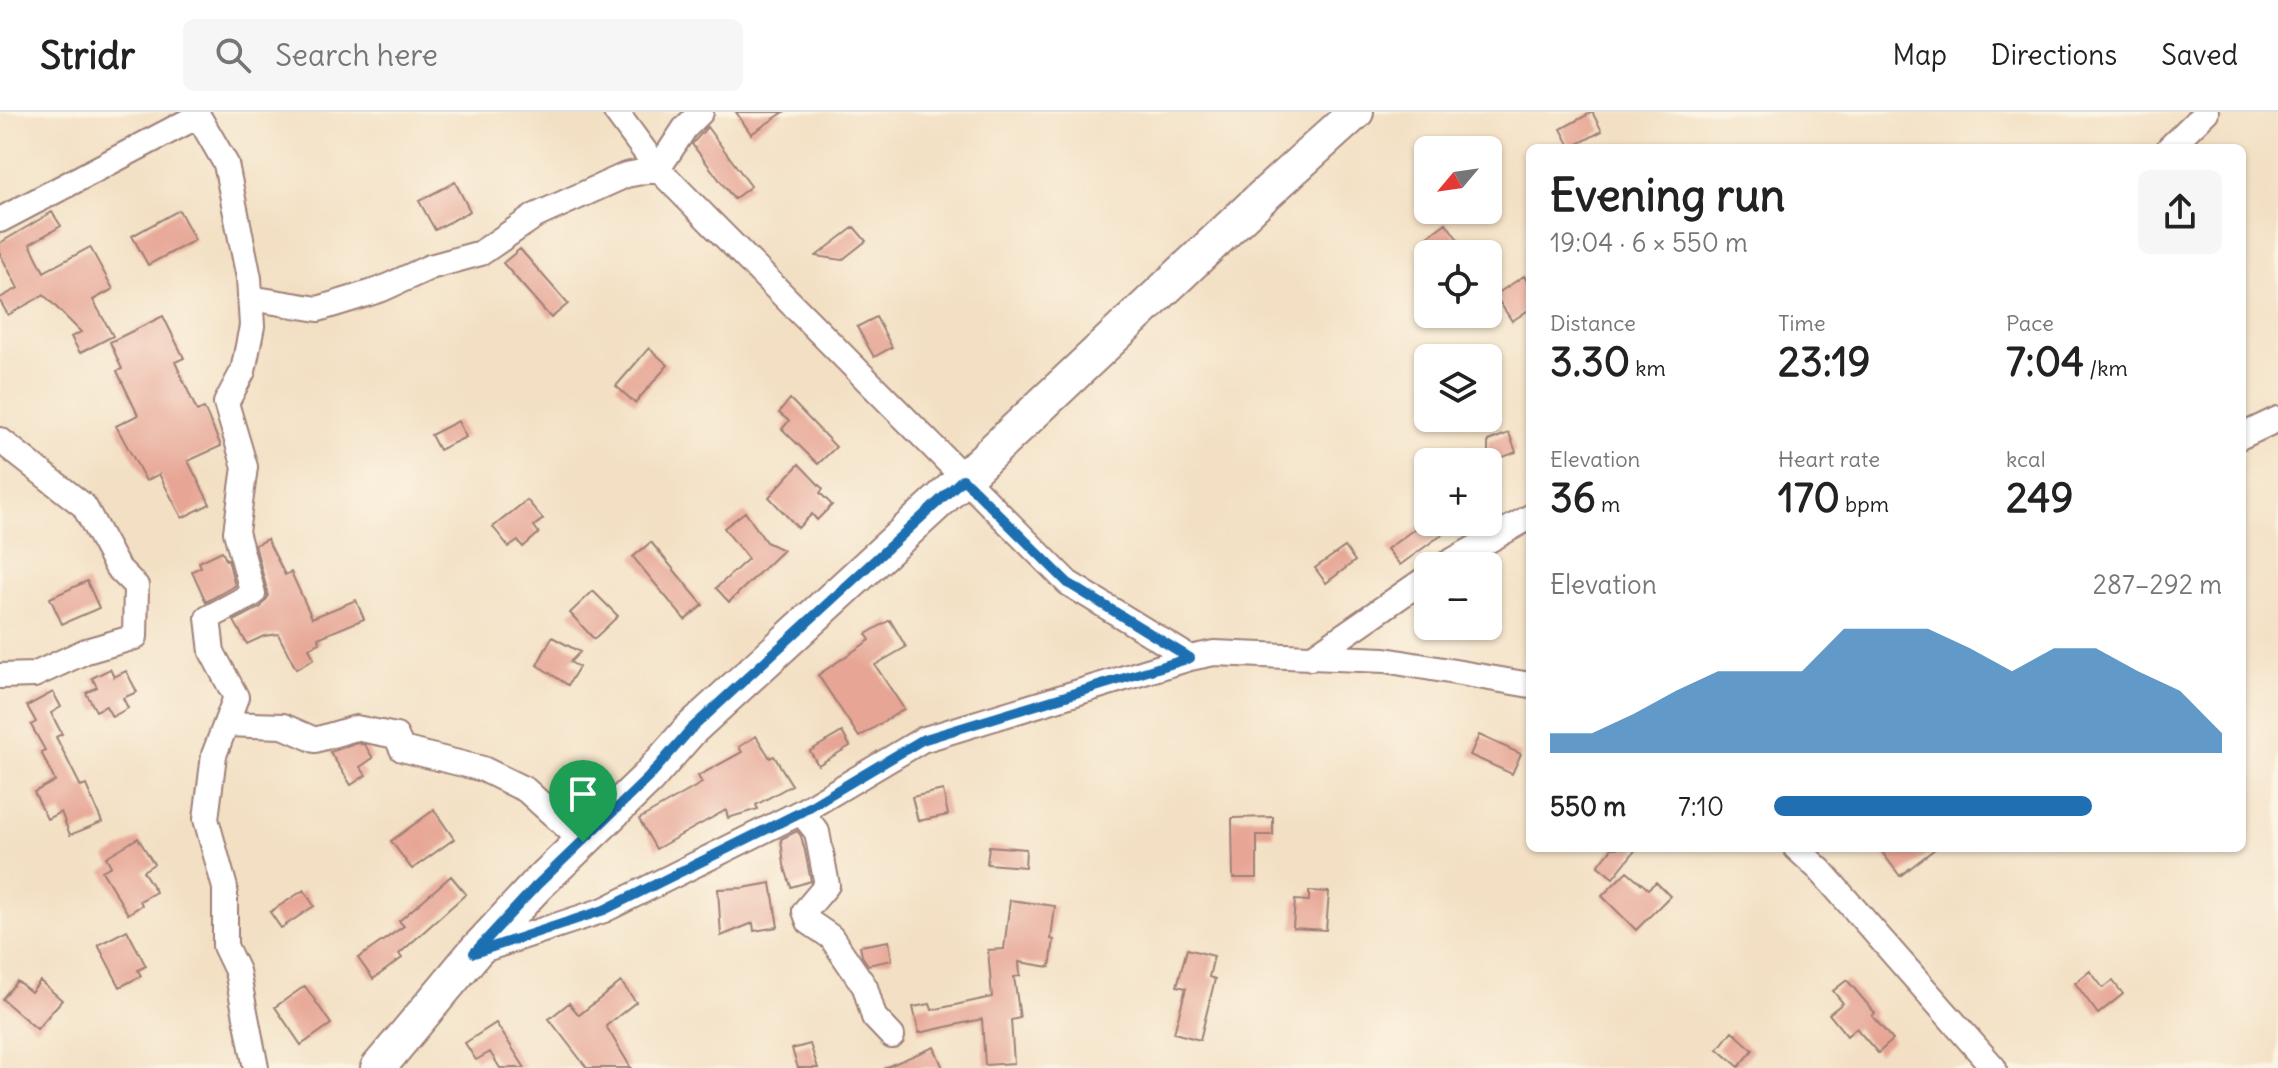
<!DOCTYPE html>
<html lang="en">
<head>
<meta charset="utf-8">
<style>
	:root { --surface:#fff; --page:#f6f6f6; --text:#222; --muted:#767676; --line:#e0e0e0; --accent:#1f6fb2 }
	body { margin:0; font-family:Delius,sans-serif; background:var(--page); color:var(--text); height:100vh; display:flex; flex-direction:column; font-size:30px; white-space:nowrap }
	* { box-sizing:border-box; margin:0 }
	p { font-size:26px; color:var(--muted) }
	.icon { flex:none; width:44px; height:44px; fill:none; stroke:currentColor; stroke-width:2; stroke-linecap:round; stroke-linejoin:round }
	.map { position:relative; flex:1; overflow:hidden }
	.details { position:absolute; left:1526px; top:32px; width:720px; height:708px; display:flex; flex-direction:column; background:var(--surface); border-radius:12px; box-shadow:0 2px 6px #0004 }
	.details>* { flex:none }
	.needle { width:52px; rotate:241deg }
	.tools { position:absolute; left:1414px; top:24px; display:grid; gap:16px }
	.tools a { display:grid; place-items:center; width:88px; height:88px; border-radius:12px; background:var(--surface); box-shadow:0 2px 6px #0004; font-size:40px }
	.pin { position:absolute; display:grid; place-items:center; width:68px; height:68px; color:#fff; margin:-82px -34px; border-radius:50% 50% 50% 0; rotate:-45deg; box-shadow:0 0 8px #0007 }
	.pin .icon { rotate:45deg }
	.round { display:grid; place-items:center; flex:none; width:84px; height:84px; border-radius:12px; background:var(--page) }
	.head { display:flex; align-items:center; justify-content:space-between; height:136px; padding:0 24px }
	h1 { font-size:44px; font-weight:700; line-height:60px }
	.metrics { display:grid; grid-template-columns:repeat(3,1fr); gap:12px; height:136px; padding:8px 24px }
	.metrics div { display:grid; align-content:center }
	.metrics b { font-size:40px; font-weight:700 }
	.metrics small { font-size:22px; font-weight:400 }
	.metrics p { font-size:22px }
	.chart { height:224px; padding:16px 24px }
	.chart p { display:flex; justify-content:space-between }
	.chart svg { width:100%; height:144px; margin-top:8px; fill:var(--accent); opacity:.7 }
	ul { padding:0 24px; list-style:none; font-size:26px }
	li { display:grid; grid-template-columns:128px 96px 1fr; align-items:center; height:60px }
	li i { height:20px; border-radius:10px; background:var(--accent) }
	header { display:flex; align-items:center; gap:48px; box-sizing:border-box; height:112px; padding:0 40px; background:var(--surface); border-bottom:2px solid var(--line) }
	header strong { font-size:38px }
	nav { display:flex; gap:44px; margin-inline-start:auto; font-size:28px }
	.search { width:560px; height:72px; background:var(--page); display:flex; align-items:center; gap:20px; box-sizing:border-box; padding:0 28px; border-radius:12px; color:var(--muted); font-size:30px }
	.map>svg:first-child { display:block }
	.building { fill:#e7a695 }
	.lines { fill:none; stroke-linecap:round; stroke-linejoin:round }
	.street-casing { stroke:#9e8078; stroke-width:28 }
	.secondary-casing { stroke:#9e8078; stroke-width:38 }
	.street { stroke:#fff; stroke-width:24 }
	.secondary { stroke:#fff; stroke-width:34 }
	.route-casing { stroke:#fff; stroke-width:16 }
	.route { stroke:#1f6fb2; stroke-width:10 }
</style>
</head>
<body>
<header>
<strong>Stridr</strong>
<div class="search"><svg class="icon" aria-label="search" viewBox="0 0 24 24"><circle cx="10" cy="10" r="6"/><path d="M15 15l6 6"/></svg>Search here</div>
<nav><a>Map</a><a>Directions</a><a>Saved</a></nav>
</header>
<div class="map">
<svg width="2278" height="956" viewBox="0 0 2278 956">
	<rect width="100%" height="100%" fill="#fcf5e5"/>
	<filter id="ink" filterUnits="userSpaceOnUse"><feTurbulence type="fractalNoise" baseFrequency=".0125" numOctaves="2"/><feDisplacementMap in="SourceGraphic" scale="16" xChannelSelector="R" yChannelSelector="G"/><feConvolveMatrix kernelMatrix="1 2 1 2 8 2 1 2 1" color-interpolation-filters="sRGB"/></filter>
	<filter id="wash" filterUnits="userSpaceOnUse"><feTurbulence type="fractalNoise" baseFrequency=".006" numOctaves="4" result="noise"/><feDisplacementMap in="SourceGraphic" scale="32" xChannelSelector="R" yChannelSelector="G"/><feGaussianBlur stdDeviation="1.8" result="paint"/><feColorMatrix in="noise" values="0 0 0 0 0 0 0 0 0 0 0 0 0 0 0 0 0 1.4 0 .05"/><feComposite in="paint" operator="in"/></filter>
	<g filter="url(#wash)">
		<rect width="100%" height="100%" fill="#f3e0c4"/>
		<g id="blocks">
			<!-- building -->
			<path class="building" d="M736,0H784L751,22Z
				M1592,0L1602,19L1571,36L1561,17Z
				M707,15L751,74L734,87L692,32Z
				M455,70L470,99L435,118L419,89Z
				M179,98L195,128L148,153L132,124Z
				M52,100L61,114L30,132L44,160L90,135L113,177L93,188L113,224L80,241L71,225L81,220L44,183L8,203L0,189V186L18,176L0,142V131Z
				M1446,111L1468,142H1433L1423,128Z
				M854,115L866,129L842,148L816,144Z
				M520,137L568,192L551,206L503,151Z
				M1524,164L1530,174V197L1512,209L1495,183Z
				M163,204L184,246L175,250L197,299L204,296L221,334L188,349L210,392L182,406L159,362L146,369L116,314L138,303L117,259L122,257L110,230Z
				M876,205L892,235L874,245L857,215Z
				M649,236L668,253L635,291L616,274Z
				M790,287L836,335L818,352L782,317L789,309L779,301Z
				M458,309L466,325L439,338L431,323Z
				M1509,321L1516,340L1488,351V329Z
				M799,352L823,377L820,381L832,393L817,408L812,402L798,416L769,385Z
				M527,388L543,407L534,414L539,421L523,435L518,429L509,435L493,415Z
				M745,400L766,430L783,438L729,490L716,476L748,447L724,416Z
				M1424,410H1459L1400,453L1387,437Z
				M267,427L285,463L291,460L312,506L356,488L364,507L318,526L320,531L309,536L314,547L296,557L278,522L264,524L247,532L234,509L261,495L268,485L267,478L255,433Z
				M651,430L703,493L685,508L633,445Z
				M1345,435L1355,449L1326,471L1315,456Z
				M222,439L226,448L228,447L235,474L206,490L192,459L201,455L199,450Z
				M87,469L99,496L62,512L50,486Z
				M593,479L618,504L594,527L570,501Z
				M890,508L906,535L875,553L904,597L859,625L818,563L870,528L866,522Z
				M552,525L580,540L570,550L579,555L568,573L537,553Z
				M110,557L114,565L126,559L137,580L123,586L128,596L112,605L106,594L96,599L86,581L97,575L92,566Z
				M53,580L61,595L51,601L62,622L56,625L81,675L86,673L102,710L70,723L61,700L47,707L34,680L55,669L41,640L45,638L31,613L36,610L27,594Z
				M842,620L850,634L818,653L810,639Z
				M1479,623L1521,642L1512,662L1470,643Z
				M756,624L770,646L774,644L792,673L756,693L758,697L728,706L726,698L656,737L639,707L702,671L698,664L742,640L739,635Z
				M357,631L365,633L373,646L360,655L366,663L351,673L330,640Z
				M943,678L948,703L918,709L912,685Z
				M434,698L454,727L412,757L391,729Z
				M1273,705V723H1257V766H1233L1232,706Z
				M797,719L801,724L805,739L811,769L791,775L784,753L781,727Z
				M138,726L154,752L143,759L156,780L140,789L142,793L128,802L102,759L111,754L106,745Z
				M989,734L1026,737L1025,755L987,752Z
				M1612,736H1637L1613,766L1598,754Z
				M1879,736H1936L1900,764Z
				M1627,759L1648,777L1656,770L1670,784L1636,818L1602,784Z
				M451,764L466,782L399,842L402,846L373,867L358,846L404,814L399,809Z
				M771,771L778,815L754,819L753,811L721,824L718,777L743,776Z
				M304,778L314,794L281,816L270,800Z
				M1309,779L1329,780L1326,818L1293,816L1295,788L1309,789Z
				M1010,788L1055,794L1051,827L1054,828L1050,855L1019,850L1020,864L1014,865L1020,906L1011,908L1014,951L985,953L982,907L919,921L913,895L930,892L932,898L992,885L988,838L1004,837Z
				M127,818L146,854L138,858L141,864L120,875L98,833Z
				M889,829L892,848L868,853L862,844L860,834Z
				M1187,837L1214,844L1209,865L1215,867L1200,928L1174,921L1186,876L1177,874Z
				M2090,859L2103,876L2113,869L2123,882L2098,902L2075,871Z
				M1847,868L1875,901L1872,904L1893,928L1878,941L1856,916L1847,924L1829,902L1843,891L1833,879Z
				M17,869L31,880L40,869L62,888L37,917L2,887Z
				M621,870L636,890L606,914L631,956H587L549,907L569,891L579,903Z
				M305,874L331,912L301,933L275,895Z
				M496,911L525,956H500L490,940L476,948L465,931Z
				M1732,919L1753,938L1739,955L1718,937Z
				M810,932L818,956H798L792,937Z
				M934,935L943,956H884Z"/>
		</g>
	</g>
	<g filter="url(#ink)">
		<use href="#blocks" fill-opacity="0" stroke="#9e8078" stroke-width="2"/>
		<g class="lines">
			<!-- street casing -->
			<g class="street-casing">
				<path id="street" d="M196,0L226,52L249,166L252,214L243,259L226,291L245,355L236,420L253,482L208,506L212,540L236,585L214,643L206,707L225,776V834L237,859L256,956
					M616,0L658,57L1068,471L1190,546
					M2169,36L2206,0
					M0,108L198,4
					M250,186L318,197L351,187L382,177L430,155L481,141L535,104L626,63L658,57L685,16L701,0
					M2242,324L2278,307
					M0,328L84,394L117,455L136,474L135,525L86,539L34,563L0,564
					M1443,454L1530,405
					M1311,546L1428,465
					M226,612L283,614L315,628L356,616L396,624L402,637L483,657L526,678L583,730
					M801,700L817,720L827,773L805,799L809,810L831,825L865,875L874,905L892,924
					M1796,736L1820,758L1994,956
					M476,840L604,798L801,700L922,628L1190,546L1214,541L1385,548L1530,573"/>
			</g>
			<!-- secondary casing -->
			<g class="secondary-casing">
				<path id="secondary" d="M378,956L474,841L536,774L648,666L690,618L963,367L1261,86L1356,0"/>
			</g>
			<!-- street -->
			<use href="#street" class="street"/>
			<!-- secondary -->
			<use href="#secondary" class="secondary"/>
		</g>
	</g>
	<g class="lines" filter="url(#ink)">
		<!-- route casing -->
		<g class="route-casing">
			<path id="route" d="M963,367L1068,471L1190,546L922,628L801,700L604,798L474,841L536,774L648,666L690,618Z"/>
		</g>
		<!-- route -->
		<use href="#route" class="route"/>
	</g>
</svg>
<div class="tools">
<a><svg class="needle" viewBox="-14 -14 28 28"><path d="M0-13l5 13h-10z" fill="#e53935"/><path d="M0 13l5-13h-10z" fill="#767676"/></svg></a>
<a><svg class="icon" aria-label="locate" viewBox="0 0 24 24"><circle cx="12" cy="12" r="6"/><path d="M12 2v4M12 18v4M2 12h4M18 12h4"/></svg></a>
<a><svg class="icon" aria-label="layers" viewBox="0 0 24 24"><path d="M12 4l9 5-9 5-9-5zM3 14l9 5 9-5"/></svg></a>
<a>+</a>
<a>−</a>
</div>
<div class="pin" style="left:583px;top:730px;background:#1e9e55"><svg class="icon" aria-label="arrive" viewBox="0 0 24 24"><path d="M6 21V4h12l-3 4 3 4H6"/></svg></div>
<section class="details">
<div class="head"><div><h1>Evening run</h1><p>19:04 · 6 × 550 m</p></div><a class="round"><svg class="icon" aria-label="share" viewBox="0 0 24 24"><path d="M12 15V3M7 8l5-5 5 5M5 13v7h14v-7"/></svg></a></div>
<div class="metrics">
<div><p>Distance</p><b>3.30<small> km</small></b></div>
<div><p>Time</p><b>23:19</b></div>
<div><p>Pace</p><b>7:04<small> /km</small></b></div>
</div>
<div class="metrics">
<div><p>Elevation</p><b>36<small> m</small></b></div>
<div><p>Heart rate</p><b>170<small> bpm</small></b></div>
<div><p>kcal</p><b>249</b></div>
</div>
<div class="chart"><p><span>Elevation</span>287–292 m</p>
<svg viewBox="0 0 160 44" preserveAspectRatio="none"><path d="M0 44V38L10 38L20 32L30 25L40 19L50 19L60 19L70 6L80 6L90 6L100 12L110 19L120 12L130 12L140 19L150 25L160 38V44z"/></svg>
</div>
<ul>
<li><b>550 m</b>7:10<i style="width:71%"></i></li>
</ul>
</section>
</div>
</body>
</html>
